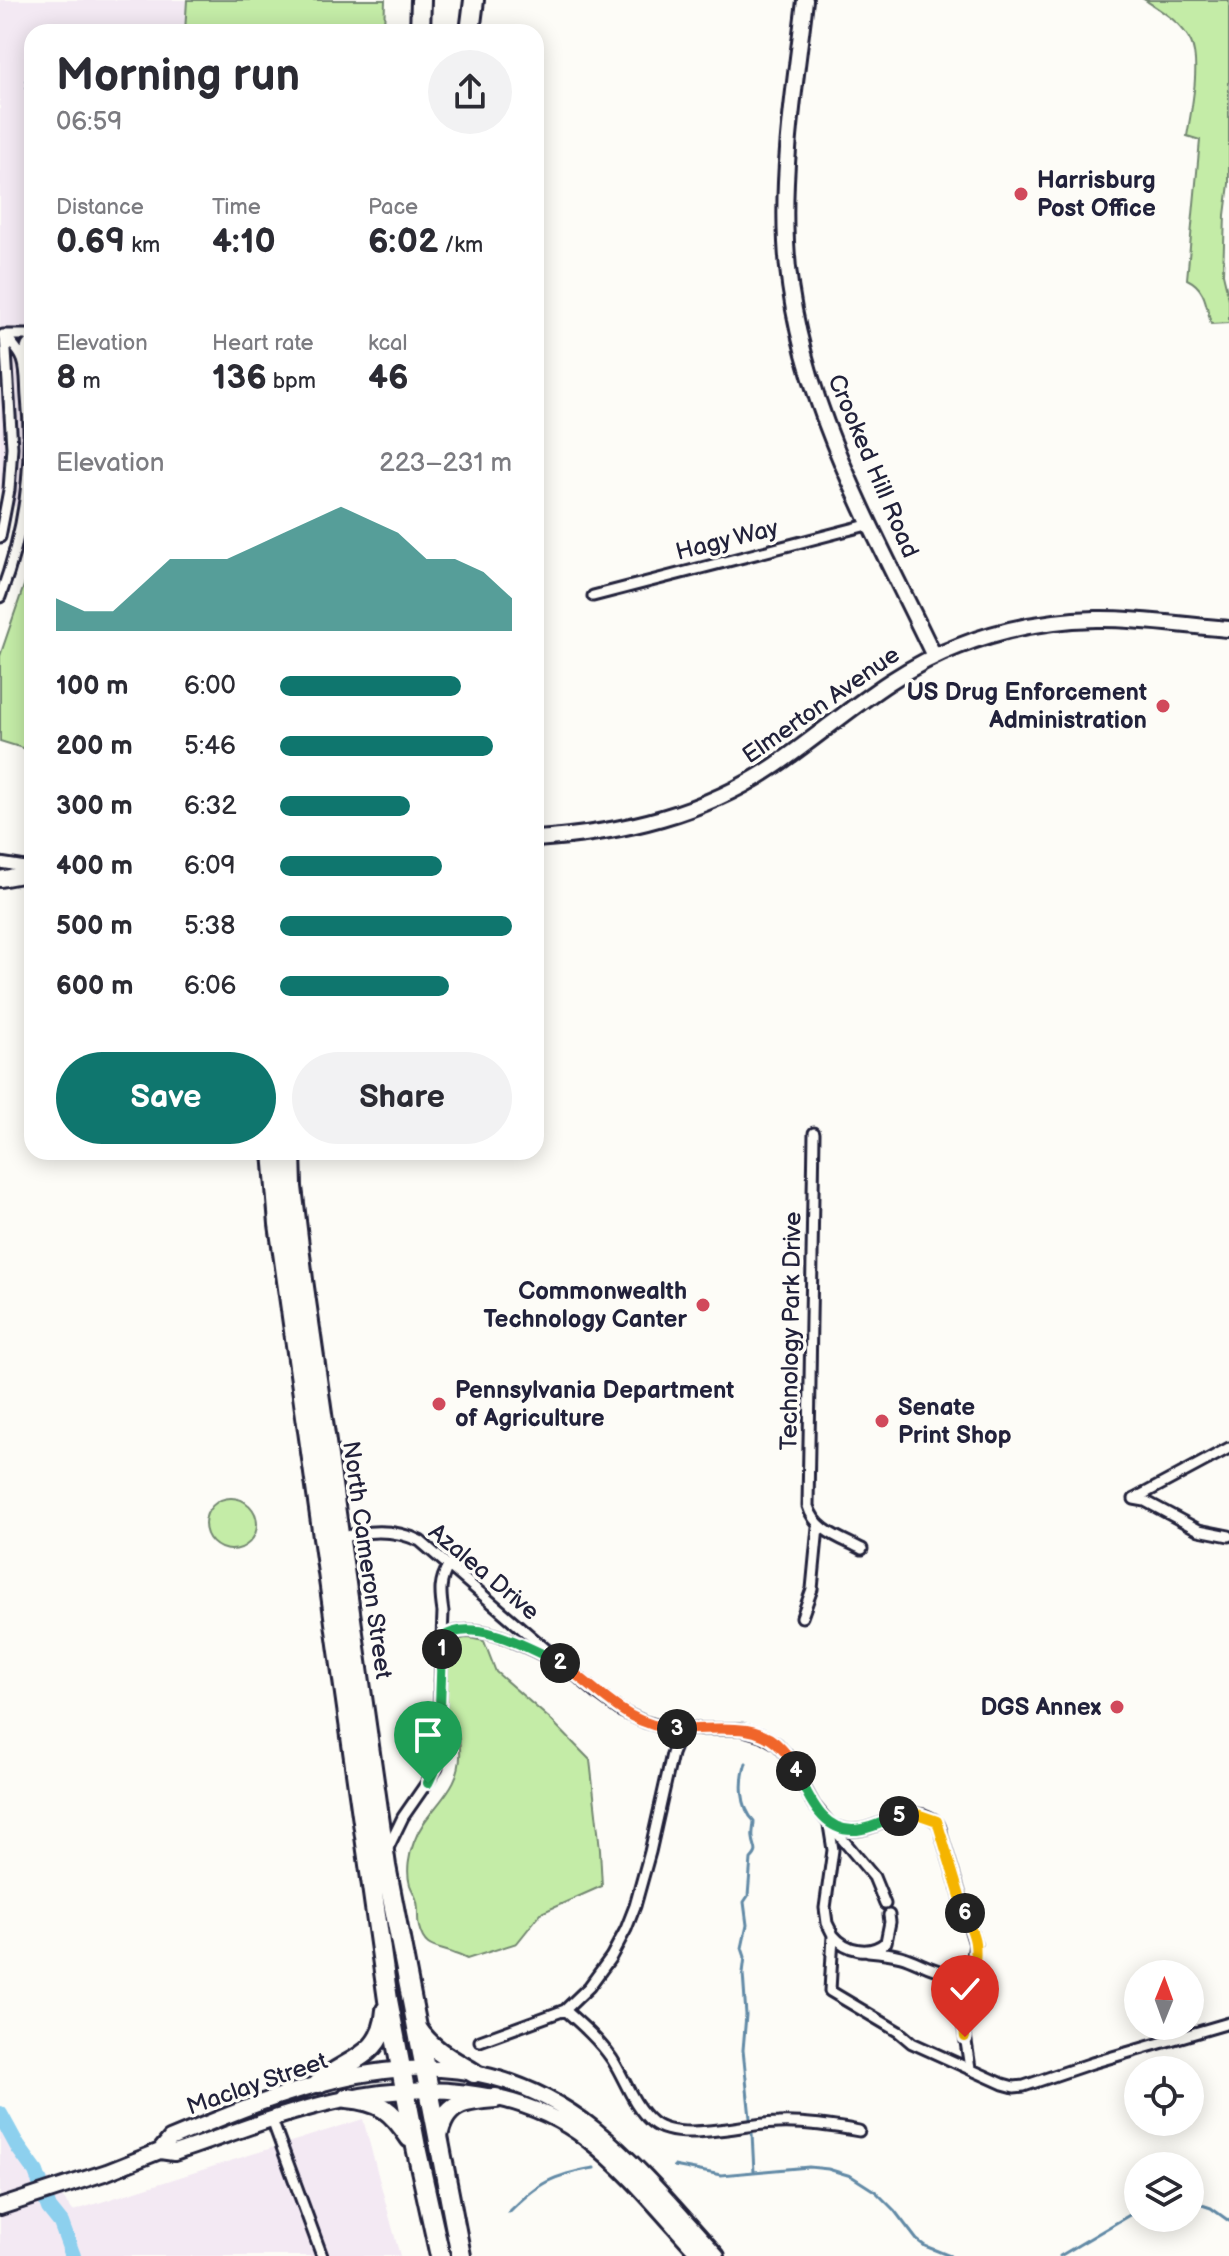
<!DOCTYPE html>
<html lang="en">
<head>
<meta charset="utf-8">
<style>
	:root { --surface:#fff; --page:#f2f2f3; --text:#2b2b33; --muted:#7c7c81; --accent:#0f766e }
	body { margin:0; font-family:"Balsamiq Sans",sans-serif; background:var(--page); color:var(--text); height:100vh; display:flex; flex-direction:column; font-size:30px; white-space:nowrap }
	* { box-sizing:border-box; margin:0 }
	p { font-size:26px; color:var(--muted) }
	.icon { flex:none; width:44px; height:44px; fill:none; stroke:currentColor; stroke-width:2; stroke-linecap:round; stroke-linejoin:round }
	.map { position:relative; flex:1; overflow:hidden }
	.sheet { position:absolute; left:24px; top:24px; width:520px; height:1136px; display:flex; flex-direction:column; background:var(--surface); border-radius:24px; box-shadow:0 4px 20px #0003 }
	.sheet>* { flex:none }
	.needle { width:52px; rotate:1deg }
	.tools { position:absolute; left:1124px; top:1960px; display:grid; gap:16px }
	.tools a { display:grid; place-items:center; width:80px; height:80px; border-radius:50%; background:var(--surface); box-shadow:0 4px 20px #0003; font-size:40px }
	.pin { position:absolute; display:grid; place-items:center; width:68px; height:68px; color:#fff; margin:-82px -34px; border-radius:50% 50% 50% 0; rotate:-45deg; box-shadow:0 0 8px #0007 }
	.pin .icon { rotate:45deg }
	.km { position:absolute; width:40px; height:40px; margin:-20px; border-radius:50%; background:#222; color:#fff; font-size:22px; line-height:40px; text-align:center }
	.round { display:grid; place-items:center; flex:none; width:84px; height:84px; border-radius:42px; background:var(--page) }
	.summary { display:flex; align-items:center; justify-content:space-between; height:136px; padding:0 32px }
	h1 { font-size:44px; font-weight:700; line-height:60px }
	.metrics { display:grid; grid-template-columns:repeat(3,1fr); gap:12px; height:136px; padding:8px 32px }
	.metrics div { display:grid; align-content:center }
	.metrics b { font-size:34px; font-weight:700 }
	.metrics small { font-size:22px; font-weight:400 }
	.metrics p { font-size:22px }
	.chart { height:224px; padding:16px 32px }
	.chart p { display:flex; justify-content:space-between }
	.chart svg { width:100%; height:144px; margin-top:8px; fill:var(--accent); opacity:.7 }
	.cta { display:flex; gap:16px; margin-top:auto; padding:16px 32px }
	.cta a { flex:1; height:92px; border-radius:48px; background:var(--accent); color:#fff; font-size:32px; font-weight:700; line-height:92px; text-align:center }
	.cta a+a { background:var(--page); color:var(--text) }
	ul { padding:0 32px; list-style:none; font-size:26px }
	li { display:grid; grid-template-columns:128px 96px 1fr; align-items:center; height:60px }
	li i { height:20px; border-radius:10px; background:var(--accent) }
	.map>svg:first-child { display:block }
	.built { fill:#f3e9f3 }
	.green { fill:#c4eca7; stroke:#738771; stroke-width:2 }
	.water { fill:#8dd0ee; stroke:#628aa6; stroke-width:2 }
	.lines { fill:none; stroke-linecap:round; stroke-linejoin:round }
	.stream { stroke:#628aa6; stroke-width:3 }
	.river { stroke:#8dd0ee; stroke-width:16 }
	.street-casing { stroke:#22223b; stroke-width:15 }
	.secondary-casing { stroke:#22223b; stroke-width:20 }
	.primary-casing { stroke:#22223b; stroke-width:20 }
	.highway-casing { stroke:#22223b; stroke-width:24 }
	.street { stroke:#fdfcf7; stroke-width:9 }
	.secondary { stroke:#fdfcf7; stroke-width:14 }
	.primary { stroke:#fdfcf7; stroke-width:14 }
	.highway { stroke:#fdfcf7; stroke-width:18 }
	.split-1-casing { stroke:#fff; stroke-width:16 }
	.split-2-casing { stroke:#fff; stroke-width:16 }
	.split-3-casing { stroke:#fff; stroke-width:16 }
	.split-4-casing { stroke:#fff; stroke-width:16 }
	.split-5-casing { stroke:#fff; stroke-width:16 }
	.split-6-casing { stroke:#fff; stroke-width:16 }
	.split-7-casing { stroke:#fff; stroke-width:16 }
	.split-1 { stroke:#22a559; stroke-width:10 }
	.split-2 { stroke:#22a559; stroke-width:10 }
	.split-3 { stroke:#f0652b; stroke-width:10 }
	.split-4 { stroke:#f0652b; stroke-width:10 }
	.split-5 { stroke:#22a559; stroke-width:10 }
	.split-6 { stroke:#f5b400; stroke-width:10 }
	.split-7 { stroke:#f5b400; stroke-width:10 }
	.poi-dot { fill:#d1495b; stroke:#fdfcf7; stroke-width:3 }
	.labels { text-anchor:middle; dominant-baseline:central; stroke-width:7; stroke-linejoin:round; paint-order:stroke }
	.poi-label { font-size:24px; font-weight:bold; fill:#22223b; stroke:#fdfcf7; text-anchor:start }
	.street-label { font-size:24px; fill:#22223b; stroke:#fdfcf7 }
</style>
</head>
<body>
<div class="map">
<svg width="1229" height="2256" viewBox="0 0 1229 2256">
	<rect width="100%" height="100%" fill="#fdfcf7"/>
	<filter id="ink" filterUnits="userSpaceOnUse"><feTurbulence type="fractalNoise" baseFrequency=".0125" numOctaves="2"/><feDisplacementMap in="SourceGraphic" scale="16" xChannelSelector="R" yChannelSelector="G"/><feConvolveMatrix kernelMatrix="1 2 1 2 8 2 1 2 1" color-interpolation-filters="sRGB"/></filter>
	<g filter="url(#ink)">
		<!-- built -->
		<path class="built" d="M0,0H358V32H32V509L0,503Z
			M0,2115L73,2211L363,2119L400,2256H0Z"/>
		<!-- green -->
		<path class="green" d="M187,0H385L384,32H185Z
			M1145,0H1229V184L1225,215L1223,274L1229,299V323L1211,324C1206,305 1206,288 1187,279L1200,140L1187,136C1191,113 1201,63 1191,42C1182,23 1162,11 1145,0Z
			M32,562V751L0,741V656Z
			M205 1524a26 26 0 1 1 52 0a26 26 0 1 1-52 0Z
			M469,1638L484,1641L496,1672L551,1720L590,1760L600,1849L602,1886L541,1913L517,1943L467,1959C463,1957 459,1955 455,1954C437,1946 425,1951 419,1927C417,1918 419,1910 417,1902C416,1896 412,1891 410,1885C406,1872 409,1854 414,1842C426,1807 463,1792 460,1749C459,1734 460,1732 446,1726L448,1656C450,1645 457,1638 469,1638Z"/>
		<!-- water -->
		<path class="water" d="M26,60H32V108H26Z"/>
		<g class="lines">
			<!-- stream -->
			<path class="stream" d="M746,1763C740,1781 740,1807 754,1821C754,1827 752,1833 753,1838C754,1849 760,1850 751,1859L748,1896L744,1902L747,1925L742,1948L745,1957L743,1973L746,2015L743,2050L750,2118
				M752,2133L754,2172
				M674,2166L721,2175L809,2167L828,2169L851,2176L876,2192L894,2210L917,2240L925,2246L950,2256
				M1190,2201L1211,2208L1229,2221
				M509,2212C538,2183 553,2175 594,2168
				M1060,2256L1138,2210"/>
			<!-- river -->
			<path class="river" d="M0,2114L18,2147L36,2172L49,2208L61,2223L73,2256"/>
			<!-- street casing -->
			<g class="street-casing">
				<path id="street" d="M3,335H32
					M23,358L27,346L32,340
					M0,537L9,490L12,447L5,335
					M593,596L871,524
					M0,597C24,533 34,465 27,397C26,385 27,371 23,360C20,351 11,343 5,335
					M0,863L32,868
					M814,1133L808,1506C815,1531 841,1538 862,1549
					M1134,1499L1229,1448
					M1134,1499L1145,1501L1199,1530L1229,1536
					M337,1539C365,1530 393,1528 420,1541L599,1695L621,1711L645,1722L670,1729H741L761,1735L777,1744L786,1754L814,1805L874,1877L885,1904
					M802,1617L812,1589L818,1527
					M442,1638C470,1617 521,1644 549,1658
					M829,1825L833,1850L825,1908L827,1923L833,1935L830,1991L899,2032L912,2043L1003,2084L1014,2087L1024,2086L1092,2063L1229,2023
					M832,1826C843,1829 852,1832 863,1829C884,1825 901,1809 924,1815C937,1820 940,1823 942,1837L975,1944L963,2022L970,2068
					M388,1848L403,1817L437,1768L443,1612C440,1593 439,1581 449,1565
					M833,1935C846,1951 870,1956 886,1942L890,1922L889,1915
					M868,1951C879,1952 890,1953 901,1956C926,1963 950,1986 973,1961
					M565,2010C582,2025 599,2040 612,2059C625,2079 633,2106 652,2122C678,2144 745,2123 779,2123C806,2122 832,2126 859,2131
					M480,2041L565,2010L589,1987L611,1957L626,1929L635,1906L650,1852L672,1754L676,1744L688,1730
					M272,2120L322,2256"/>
			</g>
			<!-- secondary casing -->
			<g class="secondary-casing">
				<path id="secondary" d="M805,0C796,80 782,161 786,242C793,392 871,524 934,656
					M536,839C623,833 704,814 776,765C837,723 889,672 959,646C1002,629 1049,620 1096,619C1140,618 1185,626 1229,629
					M0,879L32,873"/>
			</g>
			<!-- primary casing -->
			<g class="primary-casing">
				<path id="primary" d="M160,2151L170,2139C312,2079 457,2021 594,2129C640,2166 678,2213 717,2256
					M0,2207L107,2172L160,2151L174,2153C228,2135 281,2113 336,2101C418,2082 517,2085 587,2139C630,2172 664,2216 701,2256"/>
			</g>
			<!-- highway casing -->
			<g class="highway-casing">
				<path id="highway" d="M420,32L421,0
					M470,32L474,0
					M273,1152L279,1224L388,2000L416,2147L440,2256
					M291,1152L292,1187L303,1280L386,1866L461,2256
					M417,2028C431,2050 452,2060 474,2073
					M319,2083C348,2058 383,2058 386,2010
					M347,2098C380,2101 392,2110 410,2138
					M438,2137C444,2102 466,2100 496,2098"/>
			</g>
			<!-- street -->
			<use href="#street" class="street"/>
			<!-- secondary -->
			<use href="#secondary" class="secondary"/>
			<!-- primary -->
			<use href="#primary" class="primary"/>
			<!-- highway -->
			<use href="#highway" class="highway"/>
		</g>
	</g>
	<g class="lines" filter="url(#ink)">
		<!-- split-1 casing -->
		<g class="split-1-casing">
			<path id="split-1" d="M428,1783L438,1762L442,1649"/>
		</g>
		<!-- split-2 casing -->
		<g class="split-2-casing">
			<path id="split-2" d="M442,1649V1638C472,1615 531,1649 560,1663"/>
		</g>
		<!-- split-3 casing -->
		<g class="split-3-casing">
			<path id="split-3" d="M560,1663C600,1689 624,1726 677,1729"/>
		</g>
		<!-- split-4 casing -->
		<g class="split-4-casing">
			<path id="split-4" d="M677,1729C711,1731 756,1719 782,1749C788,1755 791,1763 796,1771"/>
		</g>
		<!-- split-5 casing -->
		<g class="split-5-casing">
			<path id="split-5" d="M796,1771C810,1799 824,1837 862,1829C875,1827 886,1820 899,1816"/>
		</g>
		<!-- split-6 casing -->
		<g class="split-6-casing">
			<path id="split-6" d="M899,1816L917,1814L937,1821L965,1913"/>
		</g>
		<!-- split-7 casing -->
		<g class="split-7-casing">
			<path id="split-7" d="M965,1913C968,1923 974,1933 975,1943C979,1973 961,2006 965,2037"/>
		</g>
		<!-- split-1 -->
		<use href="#split-1" class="split-1"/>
		<!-- split-2 -->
		<use href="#split-2" class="split-2"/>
		<!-- split-3 -->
		<use href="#split-3" class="split-3"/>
		<!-- split-4 -->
		<use href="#split-4" class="split-4"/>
		<!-- split-5 -->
		<use href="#split-5" class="split-5"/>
		<!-- split-6 -->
		<use href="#split-6" class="split-6"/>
		<!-- split-7 -->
		<use href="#split-7" class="split-7"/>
	</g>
	<!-- markers -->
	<g class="poi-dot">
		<circle cx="1021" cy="194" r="8"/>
		<circle cx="1163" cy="706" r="8"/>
		<circle cx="703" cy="1305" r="8"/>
		<circle cx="439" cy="1404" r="8"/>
		<circle cx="882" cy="1421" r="8"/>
		<circle cx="1117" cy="1707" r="8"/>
	</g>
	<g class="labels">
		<!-- poi labels -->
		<g class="poi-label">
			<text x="1037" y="180">Harrisburg<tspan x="1037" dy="28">Post Office</tspan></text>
			<text x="1147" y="692" text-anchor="end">US Drug Enforcement<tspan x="1147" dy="28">Administration</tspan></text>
			<text x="687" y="1291" text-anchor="end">Commonwealth<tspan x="687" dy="28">Technology Canter</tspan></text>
			<text x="455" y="1390">Pennsylvania Department<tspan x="455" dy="28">of Agriculture</tspan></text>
			<text x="898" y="1407">Senate<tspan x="898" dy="28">Print Shop</tspan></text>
			<text x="1101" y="1707" text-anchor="end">DGS Annex</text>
		</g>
		<!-- street labels -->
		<g class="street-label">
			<text transform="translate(873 466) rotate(67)">Crooked Hill Road</text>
			<text transform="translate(727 540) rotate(-14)">Hagy Way</text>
			<text transform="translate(821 705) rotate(-35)">Elmerton Avenue</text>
			<text transform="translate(791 1331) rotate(-89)">Technology Park Drive</text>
			<text transform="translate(367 1560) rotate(82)">North Cameron Street</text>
			<text transform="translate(484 1572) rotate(40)">Azalea Drive</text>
			<text transform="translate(257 2084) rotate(-19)">Maclay Street</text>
		</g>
	</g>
</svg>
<div class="tools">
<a><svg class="needle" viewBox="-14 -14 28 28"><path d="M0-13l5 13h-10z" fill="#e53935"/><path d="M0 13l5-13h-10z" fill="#7c7c81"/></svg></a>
<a><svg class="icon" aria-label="locate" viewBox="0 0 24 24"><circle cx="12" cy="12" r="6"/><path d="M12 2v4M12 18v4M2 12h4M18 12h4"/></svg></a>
<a><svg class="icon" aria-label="layers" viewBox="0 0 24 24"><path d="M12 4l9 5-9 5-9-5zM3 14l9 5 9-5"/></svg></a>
</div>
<div class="pin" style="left:428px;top:1783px;background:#1e9e55"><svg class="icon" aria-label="arrive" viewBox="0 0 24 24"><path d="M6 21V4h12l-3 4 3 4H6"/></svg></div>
<div class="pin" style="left:965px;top:2037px;background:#d93025"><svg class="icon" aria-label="check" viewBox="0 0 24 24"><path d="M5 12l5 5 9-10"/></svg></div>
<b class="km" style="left:442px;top:1649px">1</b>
<b class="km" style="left:560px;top:1663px">2</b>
<b class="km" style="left:677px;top:1729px">3</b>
<b class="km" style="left:796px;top:1771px">4</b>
<b class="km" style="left:899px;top:1816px">5</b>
<b class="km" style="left:965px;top:1913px">6</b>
<section class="sheet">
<div class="summary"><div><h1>Morning run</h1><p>06:59</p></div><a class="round"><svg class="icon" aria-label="share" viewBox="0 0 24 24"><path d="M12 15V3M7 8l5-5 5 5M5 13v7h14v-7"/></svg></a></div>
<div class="metrics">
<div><p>Distance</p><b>0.69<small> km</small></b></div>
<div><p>Time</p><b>4:10</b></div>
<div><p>Pace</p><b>6:02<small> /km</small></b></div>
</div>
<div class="metrics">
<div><p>Elevation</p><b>8<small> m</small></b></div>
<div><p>Heart rate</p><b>136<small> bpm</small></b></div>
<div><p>kcal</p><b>46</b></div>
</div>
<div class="chart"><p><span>Elevation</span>223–231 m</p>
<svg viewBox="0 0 160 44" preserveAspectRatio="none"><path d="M0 44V34L10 38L20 38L30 30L40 22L50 22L60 22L70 18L80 14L90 10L100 6L110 10L120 14L130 22L140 22L150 26L160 34V44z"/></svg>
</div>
<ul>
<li><b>100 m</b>6:00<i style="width:78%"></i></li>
<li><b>200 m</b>5:46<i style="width:92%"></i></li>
<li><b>300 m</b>6:32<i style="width:56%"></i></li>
<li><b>400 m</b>6:09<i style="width:70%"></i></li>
<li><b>500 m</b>5:38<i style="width:100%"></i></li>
<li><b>600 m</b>6:06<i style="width:73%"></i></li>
</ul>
<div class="cta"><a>Save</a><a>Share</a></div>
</section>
</div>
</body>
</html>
